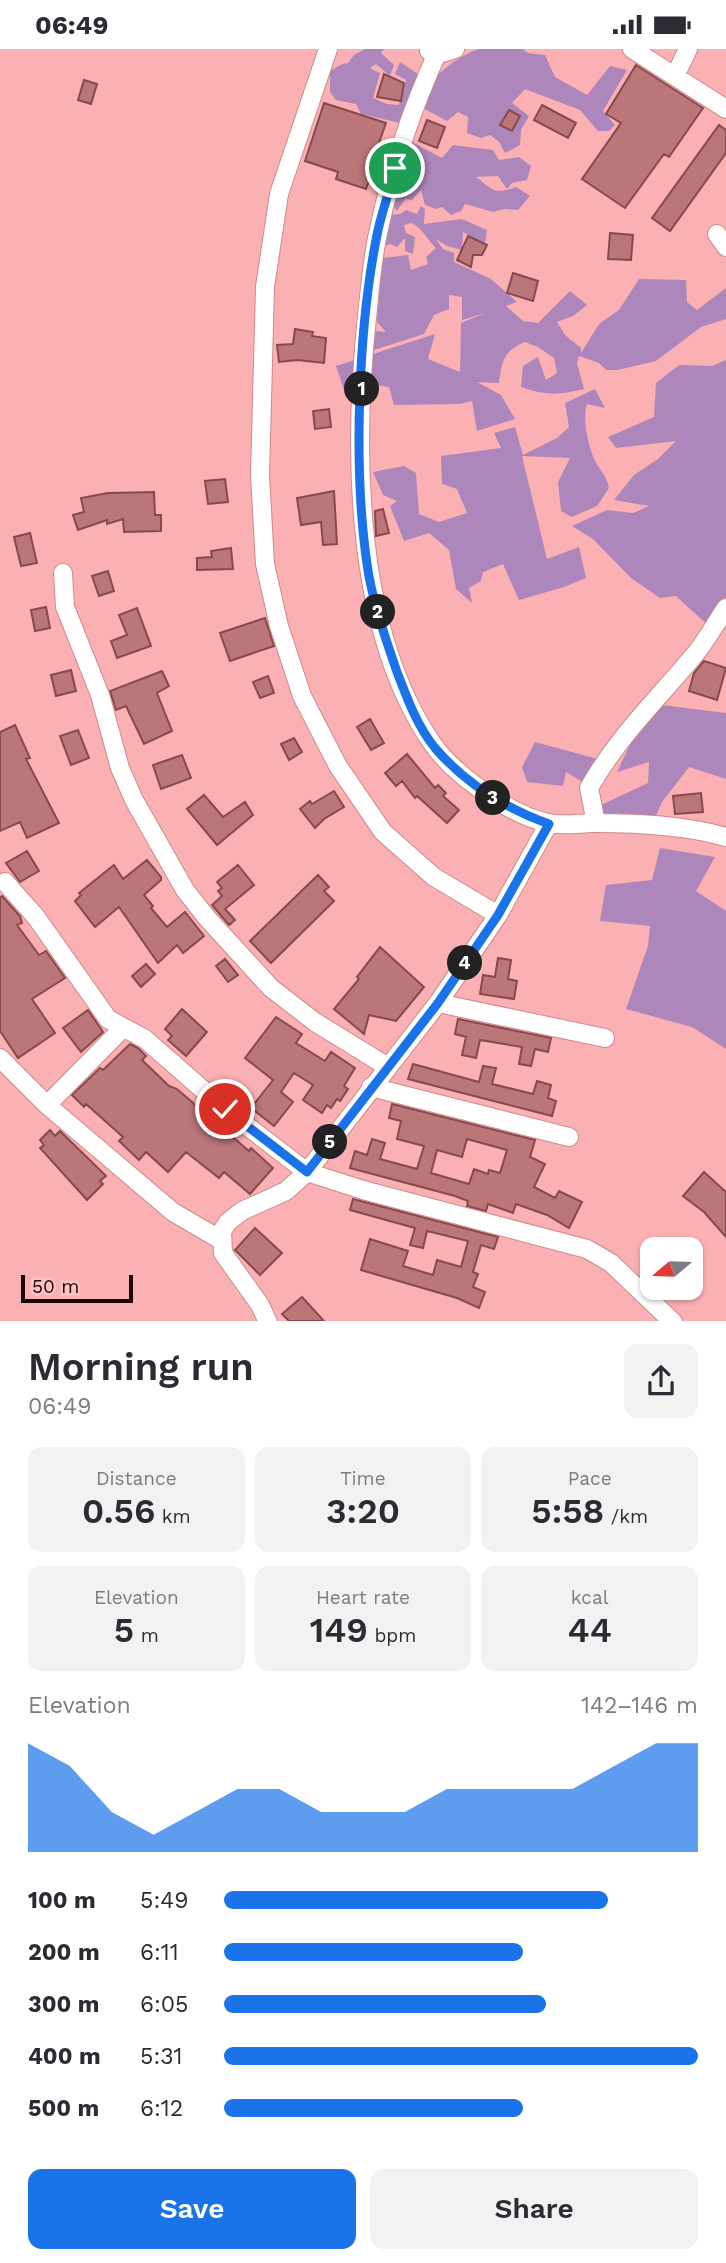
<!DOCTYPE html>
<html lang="en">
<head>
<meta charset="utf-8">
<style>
	:root { --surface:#fff; --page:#f2f2f3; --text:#2b2b33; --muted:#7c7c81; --accent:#1a73e8 }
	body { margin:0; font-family:"Work Sans",sans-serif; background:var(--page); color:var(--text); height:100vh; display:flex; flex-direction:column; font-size:26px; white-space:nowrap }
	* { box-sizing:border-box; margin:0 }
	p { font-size:23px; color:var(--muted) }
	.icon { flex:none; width:38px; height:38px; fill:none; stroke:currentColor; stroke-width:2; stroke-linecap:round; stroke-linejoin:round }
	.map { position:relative; height:1272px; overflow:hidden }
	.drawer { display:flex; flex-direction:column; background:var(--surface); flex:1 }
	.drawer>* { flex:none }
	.needle { width:46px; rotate:251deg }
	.buttons { position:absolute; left:640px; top:1188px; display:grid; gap:14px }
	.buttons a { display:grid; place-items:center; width:63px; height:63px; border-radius:14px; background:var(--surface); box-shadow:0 2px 5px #0004; font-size:35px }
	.scale { position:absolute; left:21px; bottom:18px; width:112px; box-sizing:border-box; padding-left:7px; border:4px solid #1d0507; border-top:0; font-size:19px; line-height:24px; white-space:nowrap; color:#1d0507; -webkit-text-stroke:5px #ffc3c4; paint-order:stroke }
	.pin { position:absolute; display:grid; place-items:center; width:60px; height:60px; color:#fff; margin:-30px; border:4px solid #fff; border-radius:50%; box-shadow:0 2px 7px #0007 }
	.km { position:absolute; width:35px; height:35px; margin:-18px; border-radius:50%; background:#222; color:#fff; font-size:19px; line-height:35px; text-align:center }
	.round { display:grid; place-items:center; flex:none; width:74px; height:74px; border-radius:14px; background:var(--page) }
	.headline { display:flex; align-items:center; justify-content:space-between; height:119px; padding:0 28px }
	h1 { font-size:38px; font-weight:600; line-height:52px }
	.stats { display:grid; grid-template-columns:repeat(3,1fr); gap:10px; height:119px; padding:7px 28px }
	.stats div { display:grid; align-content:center; border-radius:14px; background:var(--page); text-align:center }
	.stats b { font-size:35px; font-weight:600 }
	.stats small { font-size:19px; font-weight:400 }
	.stats p { font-size:19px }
	.chart { height:196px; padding:14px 28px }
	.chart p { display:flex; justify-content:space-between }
	.chart svg { width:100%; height:126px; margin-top:7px; fill:var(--accent); opacity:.7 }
	.primary-button { display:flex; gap:14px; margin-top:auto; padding:14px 28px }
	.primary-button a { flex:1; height:80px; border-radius:14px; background:var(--accent); color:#fff; font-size:28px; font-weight:600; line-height:80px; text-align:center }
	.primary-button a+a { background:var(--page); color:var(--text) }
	ul { padding:0 28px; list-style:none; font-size:23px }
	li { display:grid; grid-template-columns:112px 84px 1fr; align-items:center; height:52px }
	li i { height:18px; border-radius:9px; background:var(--accent) }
	.status { display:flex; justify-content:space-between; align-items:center; height:49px; padding:0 35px; background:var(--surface); direction:ltr }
	.status svg { height:19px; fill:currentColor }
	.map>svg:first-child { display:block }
	.green { fill:#ad87bb }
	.building { fill:#ba7679; stroke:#88494d; stroke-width:2; fill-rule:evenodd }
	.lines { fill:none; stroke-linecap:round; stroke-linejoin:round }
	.street-casing { stroke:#ce898b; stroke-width:20 }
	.street { stroke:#fff; stroke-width:18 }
	.route-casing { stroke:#fff; stroke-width:14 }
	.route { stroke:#1a73e8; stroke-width:9 }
</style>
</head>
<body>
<div class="status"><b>06:49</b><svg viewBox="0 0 49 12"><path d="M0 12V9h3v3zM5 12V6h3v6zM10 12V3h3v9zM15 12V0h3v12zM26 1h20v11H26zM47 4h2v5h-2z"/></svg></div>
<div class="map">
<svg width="726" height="1273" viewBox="0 0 726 1273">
	<rect width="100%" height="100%" fill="#fbb1b4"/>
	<!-- green -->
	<path class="green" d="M365,0H384L381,4L394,16L390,27L376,15L370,19L380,24L373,49L387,55L399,56L406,31L395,25L400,13L421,27L409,76L361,65L356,55L336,51L330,43V22L342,15L348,14L354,6Z
		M479,0H523L528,4L545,6L555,28L587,46L610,17L627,21L603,62L615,76L609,82H598L580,61L525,40L512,54L529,67L521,81L520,96L505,104L499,93L490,86L481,89L467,84L468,68L458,63L447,72L423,59C424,54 424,47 426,42C434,24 461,6 479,0Z
		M412,93L442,109L453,96L493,101L499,111L519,108L531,117L527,131L512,134L507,140L498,127L476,128C493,141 494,146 516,138L530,147L518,161L504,160L493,163L465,155L461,162L451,166L442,158L436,160L425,156L421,141L412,151L405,150L397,162L393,157Z
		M421,157L425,160L424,175L462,170L487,181L485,195L463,183L462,201L447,197L436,190L443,200L454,204V213L491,230L517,253L506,257L523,272L538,274L570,242L587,256L573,267L557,273L565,286L581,299V304L599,275L619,261L639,230L686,231L687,253L697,261L726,239V270L701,278L656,312L618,321H606L599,314L579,307L577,314L584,340C557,346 548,347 521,338L523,317L538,308L546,331L557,324L554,309L538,298L525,293C503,302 502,312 499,334L477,333L501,346L515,370L477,382L472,352L460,355L394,356L389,338L369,335L346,347L336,317L435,285L428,310L460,323L461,274L485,264L462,271V248L449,246V260L434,266L424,285L371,302L373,282L386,283L377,273L380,235L378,212L383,209L408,206L411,221L428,215L426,208L436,199C427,191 422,178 411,174L404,176L406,184L415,188L413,205L405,202V189L397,198L390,195L383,198L389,166L400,165L406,161L417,165Z
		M726,311V554L712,580L676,547L660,549L631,529L593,490L572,477L607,461L633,464L649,457L614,451L634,426L658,410L676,392L616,399L608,388L654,368L656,334L679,316L712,317Z
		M595,340L605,359L587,355C582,371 588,394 594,410C599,421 607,426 609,439L597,457L572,468L561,462L558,433L570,409L522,407L547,510L579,498L586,529L564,538L519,551L503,515L483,523L481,532L469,539L472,554L456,540L449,501L429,484L404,492L390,457L397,452L383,446L373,423L404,417L416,424L419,465L439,473L467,464L457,440L442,435L441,407L501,399L494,384L515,378L523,406L557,389L569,378L565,354Z
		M662,656L726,664V730L689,718L662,753L652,776L594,764L601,756L648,734L649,713L617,723L636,683Z
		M535,693L605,712L607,729L584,734L566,723L563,737L527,733L522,718Z
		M660,799L715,808L696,842L726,862V1000L692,978L626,960L648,897L650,877L600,872L606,836L652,831Z"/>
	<!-- building -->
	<path class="building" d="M636,16L703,59L669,108L664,105L625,159L582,130L621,74L606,65Z
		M384,25L404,34L401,52L377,48Z
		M84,31L97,35L91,55L78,51Z
		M324,54L386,74L375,105L379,106L366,140L336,130L338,123L305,112Z
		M542,56L576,74L568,89L534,71Z
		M509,61L520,67L512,82L500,76Z
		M427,71L445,78L437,99L419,92Z
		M719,76L726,81V104L670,182L652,169Z
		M610,184L633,186L631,211L608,210Z
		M468,187L487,196L482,206H473L471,218L457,211Z
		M513,224L538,232L533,252L507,244Z
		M295,280L313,283L312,287L326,289L324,314L297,311L279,313L277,296L293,295Z
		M329,360L331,378L315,380L313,362Z
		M225,430L228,453L208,455L205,432Z
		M334,442L337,495L323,496L321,473L301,476L297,449Z
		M154,443L155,466H161V482L124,483L123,470L107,475V471L78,481L73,466L84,463L81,449L108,444Z
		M383,460L389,484L376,487L375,462Z
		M30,484L37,514L21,517L14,488Z
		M231,499L233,520L197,521V509L212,508L211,502Z
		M108,522L114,542L99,547L92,527Z
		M46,558L50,579L35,582L31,561Z
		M137,559L151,597L117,609L111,592L127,586L119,566Z
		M265,569L274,597L230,612L220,584Z
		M704,612L726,619L717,651L689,642L694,624Z
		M71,621L76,642L56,647L51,626Z
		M162,622L169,637L157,644L172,682L144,695L126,657L116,661L110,642Z
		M268,627L274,644L260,649L253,633Z
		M370,670L384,694L371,701L357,678Z
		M15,676L30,709L26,710L59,774L27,789L20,773L0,782V683Z
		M78,681L89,709L71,716L60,687Z
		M294,689L302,703L289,711L281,695Z
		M407,705L435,739L438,736L446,744L443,747L459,761L447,774L417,747L415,749L402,732L396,737L385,724Z
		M182,706L191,729L161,740L153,716Z
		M334,742L344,758L324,770L315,779L300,760L310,752L312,755Z
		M701,744L703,763L675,765L673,747Z
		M204,746L223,768L245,753L253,766L217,796L187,760Z
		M27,802L39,822L20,833L6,814Z
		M147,811L161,828V831L144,846L153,857L151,859L167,878L185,863L204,887L183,904L177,896L158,914L119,858L95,878L75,852L81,846L79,844L114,816L123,830Z
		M238,816L254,836L225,860L235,871L229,876L212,856L222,847L218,842L222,839L217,833Z
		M318,826L329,838L324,842L334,852L271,914L250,892Z
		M2,847L20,867L22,874L17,876L39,906L46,902L65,929L32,950L55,984L18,1009L0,982V848Z
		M380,898L424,938L396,972L369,966L364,985L334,960L359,930L357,928Z
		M498,909L511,911L508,930L517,932L514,950L480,945L483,926L495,928Z
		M225,910L238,926L228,933L216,917Z
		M146,915L155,925L141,938L132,927Z
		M182,960L207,983L186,1007L168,991L172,987L165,980Z
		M88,961L103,983L81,1003L63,979Z
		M276,968L302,985L296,994L325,1012L331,1003L355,1019L344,1037L348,1040L340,1052L337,1050L331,1059L327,1056L322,1064L303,1051L313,1036L294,1024L281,1043L293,1053L274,1077L251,1059L273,1031L245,1009Z
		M458,970L551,989L548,1003L535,1000L531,1017L519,1015L522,998L480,991L476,1009L462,1006L466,988L455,985Z
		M130,995L138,999L146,1007L142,1011L169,1037L177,1040L249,1102L251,1099L273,1119L250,1145L224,1123L219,1129L186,1103L168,1123L146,1103L139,1111L119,1092L123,1088L86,1055L84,1058L72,1046L100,1019L103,1021Z
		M413,1015L479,1033L483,1017L496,1019L492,1035L533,1045L537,1032L551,1036L548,1049L556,1052L552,1067L408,1030Z
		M392,1055L535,1091L530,1108L545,1115L534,1138L555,1149L559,1142L582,1153L569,1179L547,1166L516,1155L513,1164L488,1155L486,1162L467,1157L468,1152L455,1147L350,1119L355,1102L367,1106L372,1090L385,1094L380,1110L417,1120L424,1097L397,1090L401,1072L389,1069ZM467,1090L507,1101L500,1124L489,1121L488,1125L474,1120L469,1135L431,1124L437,1101L462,1108Z
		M50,1081L55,1087L60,1082L106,1127L100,1132L103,1135L87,1151L40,1099L44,1096L40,1091Z
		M704,1123L726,1143V1188L704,1163L683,1147Z
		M353,1150L498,1188L494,1200L481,1196L473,1223L478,1225L473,1238L485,1243L479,1259L457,1249L361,1221L370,1190L408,1202L403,1217L433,1226L437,1211L461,1218L468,1192L427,1182L423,1199L410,1196L415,1179L350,1161Z
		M255,1179L282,1204L260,1226L235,1201Z
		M302,1248L324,1272H289L282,1265Z"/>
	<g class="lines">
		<!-- street casing -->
		<g class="street-casing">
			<path id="street" d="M328,0L279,145L265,238L260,426L265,515L279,577L302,647L338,717L383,783L434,828L498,866
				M439,0C413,57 392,118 379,180C372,209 370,240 367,269C353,400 354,581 432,694C447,716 473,736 495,750C510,760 529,770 548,774C562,777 580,774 595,774C638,774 684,776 726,788
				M632,0L726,60
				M429,2L436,6L455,0
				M675,27L688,0
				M717,185L726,198
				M63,524L65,558L100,646L120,719L134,751L185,841L207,869L271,939L315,973L388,1018
				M596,774L589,739C619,686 658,650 696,604C707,590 716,574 726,559
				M5,833L36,868L108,970L145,990L225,1060L307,1123L363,1141L587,1200L611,1214L673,1273
				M438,954L605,989
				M0,1009L47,1056L173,1163L221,1191
				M371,1038L569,1088
				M47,1056L123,979
				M268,1273L260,1256L223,1204L222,1182L228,1173L242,1162L286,1142L307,1123L438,954L498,866L549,774"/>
		</g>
		<!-- street -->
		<use href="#street" class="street"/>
	</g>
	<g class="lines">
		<!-- route casing -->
		<g class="route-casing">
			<path id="route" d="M225,1060L307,1123L438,954L498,866L549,775C505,759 465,734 435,699C417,677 407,649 397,623C385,588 372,551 367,515C353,418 358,277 378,181C383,160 390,140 395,119"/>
		</g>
		<!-- route -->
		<use href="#route" class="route"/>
	</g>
</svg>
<div class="buttons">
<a><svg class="needle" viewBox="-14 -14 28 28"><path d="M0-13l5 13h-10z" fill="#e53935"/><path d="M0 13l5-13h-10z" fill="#7c7c81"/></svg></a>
</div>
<div class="scale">50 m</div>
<div class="pin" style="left:395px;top:119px;background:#1e9e55"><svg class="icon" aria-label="arrive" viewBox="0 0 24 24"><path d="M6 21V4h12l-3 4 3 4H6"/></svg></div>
<div class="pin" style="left:225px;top:1060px;background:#d93025"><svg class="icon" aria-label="check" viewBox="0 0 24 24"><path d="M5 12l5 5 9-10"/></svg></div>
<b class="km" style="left:362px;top:340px">1</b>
<b class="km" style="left:378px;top:563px">2</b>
<b class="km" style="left:493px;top:749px">3</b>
<b class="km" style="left:465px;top:914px">4</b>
<b class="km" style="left:330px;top:1093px">5</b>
</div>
<section class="drawer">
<div class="headline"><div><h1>Morning run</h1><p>06:49</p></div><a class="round"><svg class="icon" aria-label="share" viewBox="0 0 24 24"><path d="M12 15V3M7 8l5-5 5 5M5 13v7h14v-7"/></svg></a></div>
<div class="stats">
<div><p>Distance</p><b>0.56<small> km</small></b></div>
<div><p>Time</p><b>3:20</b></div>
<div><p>Pace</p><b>5:58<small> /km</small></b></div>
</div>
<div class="stats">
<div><p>Elevation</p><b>5<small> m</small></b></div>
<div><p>Heart rate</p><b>149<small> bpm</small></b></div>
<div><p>kcal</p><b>44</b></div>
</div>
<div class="chart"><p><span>Elevation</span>142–146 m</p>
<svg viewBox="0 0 160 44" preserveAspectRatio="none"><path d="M0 44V6L10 14L20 30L30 38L40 30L50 22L60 22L70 30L80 30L90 30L100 22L110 22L120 22L130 22L140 14L150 6L160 6V44z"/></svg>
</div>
<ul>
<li><b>100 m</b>5:49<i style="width:81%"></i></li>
<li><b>200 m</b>6:11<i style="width:63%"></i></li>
<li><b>300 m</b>6:05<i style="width:68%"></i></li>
<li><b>400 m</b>5:31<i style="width:100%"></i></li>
<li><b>500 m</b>6:12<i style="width:63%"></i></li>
</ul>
<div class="primary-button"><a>Save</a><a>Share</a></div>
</section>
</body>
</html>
